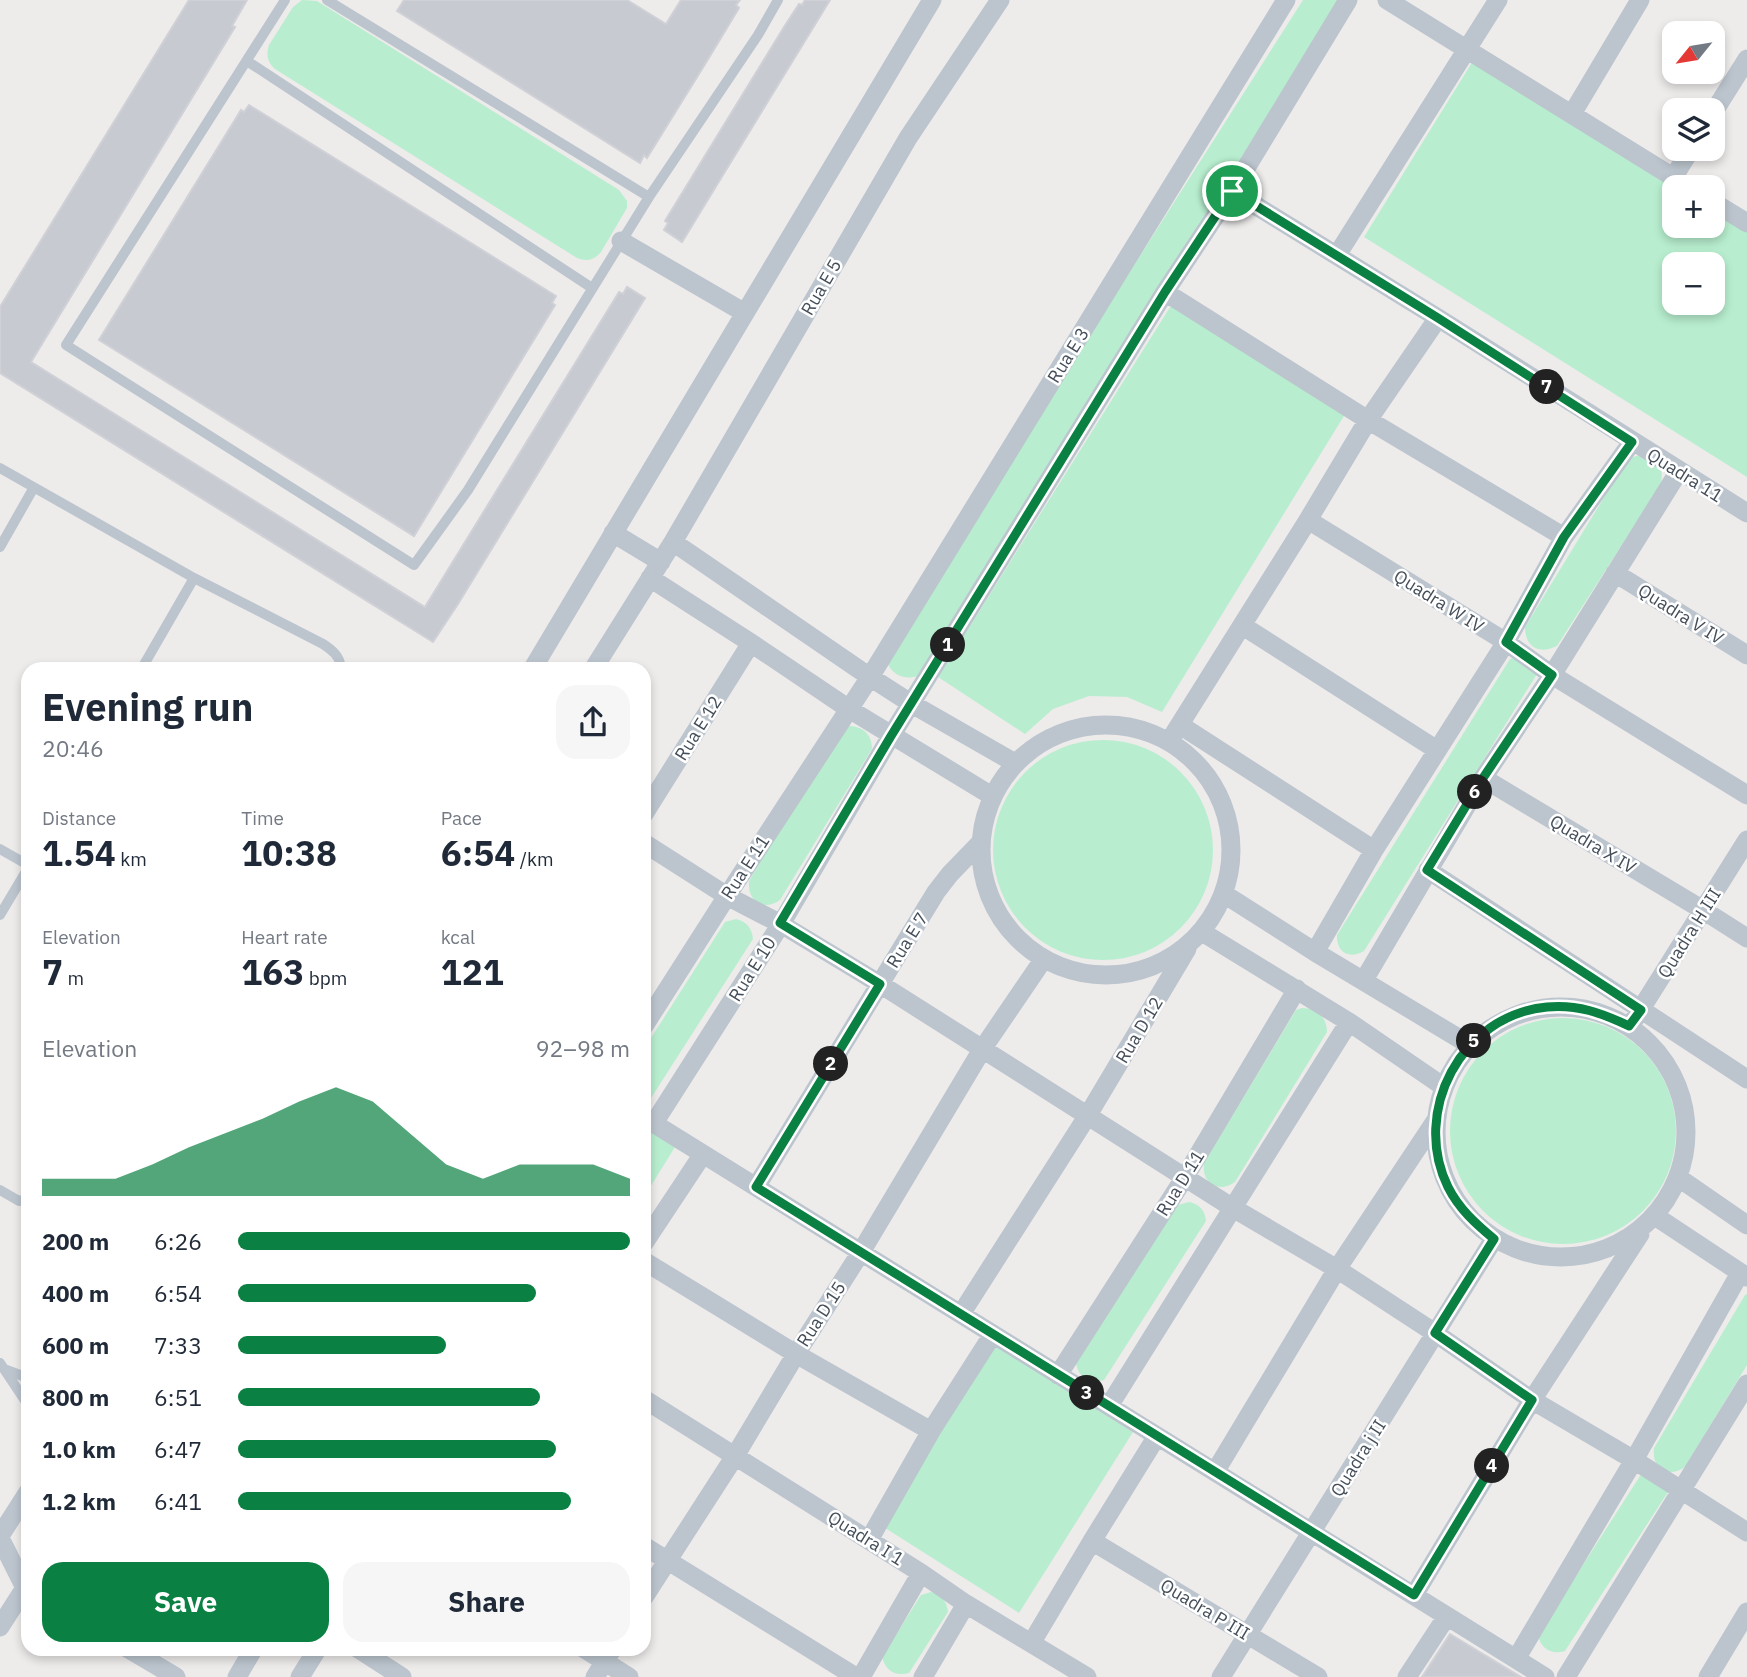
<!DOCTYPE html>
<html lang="en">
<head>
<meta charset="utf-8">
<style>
	:root { --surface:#fff; --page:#f6f6f7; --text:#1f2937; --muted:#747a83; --accent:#0b8043 }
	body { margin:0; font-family:"IBM Plex Sans",sans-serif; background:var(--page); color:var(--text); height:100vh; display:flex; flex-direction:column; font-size:26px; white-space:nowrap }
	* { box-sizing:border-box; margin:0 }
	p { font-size:23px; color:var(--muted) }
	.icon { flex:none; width:38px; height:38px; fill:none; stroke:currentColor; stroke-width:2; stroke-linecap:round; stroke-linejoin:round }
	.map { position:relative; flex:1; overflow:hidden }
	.sheet { position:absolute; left:21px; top:662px; width:630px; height:994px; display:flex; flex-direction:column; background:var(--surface); border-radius:21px; box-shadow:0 4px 10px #0003 }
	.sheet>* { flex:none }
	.needle { width:46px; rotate:240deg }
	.tools { position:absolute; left:1662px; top:21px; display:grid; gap:14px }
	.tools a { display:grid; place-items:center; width:63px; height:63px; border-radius:14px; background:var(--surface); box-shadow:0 4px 10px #0003; font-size:35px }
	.pin { position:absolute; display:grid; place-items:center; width:60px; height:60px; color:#fff; margin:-30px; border:4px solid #fff; border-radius:50%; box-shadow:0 2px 7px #0007 }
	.km { position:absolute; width:35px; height:35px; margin:-18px; border-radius:50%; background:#222; color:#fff; font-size:19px; line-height:35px; text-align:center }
	.round { display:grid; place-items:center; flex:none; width:74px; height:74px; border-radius:21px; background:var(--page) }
	.overview { display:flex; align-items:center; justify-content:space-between; height:119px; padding:0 21px }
	h1 { font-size:38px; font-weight:800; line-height:52px }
	.stats { display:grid; grid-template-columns:repeat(3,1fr); gap:10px; height:119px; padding:7px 21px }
	.stats div { display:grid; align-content:center }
	.stats b { font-size:35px; font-weight:800 }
	.stats small { font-size:19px; font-weight:400 }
	.stats p { font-size:19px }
	.chart { height:196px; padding:14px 21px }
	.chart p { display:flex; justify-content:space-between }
	.chart svg { width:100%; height:126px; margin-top:7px; fill:var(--accent); opacity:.7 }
	.cta { display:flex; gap:14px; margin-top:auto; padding:14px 21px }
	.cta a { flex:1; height:80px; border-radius:21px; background:var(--accent); color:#fff; font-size:28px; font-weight:800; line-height:80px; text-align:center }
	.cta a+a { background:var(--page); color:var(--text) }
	ul { padding:0 21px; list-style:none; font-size:23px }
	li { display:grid; grid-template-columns:112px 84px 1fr; align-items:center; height:52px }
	li i { height:18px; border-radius:9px; background:var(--accent) }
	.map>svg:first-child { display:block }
	.green { fill:#b8eecf; fill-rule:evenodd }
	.building { fill:#c8cad1; stroke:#cfd1d7; stroke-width:2 }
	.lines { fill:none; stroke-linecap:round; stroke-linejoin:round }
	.lane { stroke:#bcc5ce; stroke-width:10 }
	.street { stroke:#bcc5ce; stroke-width:19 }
	.route-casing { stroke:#fff; stroke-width:14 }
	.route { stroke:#0b8043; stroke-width:9 }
	.labels { text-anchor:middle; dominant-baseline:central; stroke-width:5; stroke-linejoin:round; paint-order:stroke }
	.street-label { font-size:18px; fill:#444e59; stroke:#fff }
</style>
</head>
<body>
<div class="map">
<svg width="1747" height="1677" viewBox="0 0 1747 1677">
	<rect width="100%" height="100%" fill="#eeebeb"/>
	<!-- green -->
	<path class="green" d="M302,0L317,1L619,190L627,201V208L601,252C594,260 587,262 577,258L275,69C267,62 266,55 269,45L293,7Z
		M1303,0H1349L918,676C901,681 889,673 885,656Z
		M1476,56L1675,187V226H1713V205L1747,226V477L1364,237ZM1675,264H1713V303H1675Z
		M1172,304L1347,411L1162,712L1127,697L1089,696L1053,709L1025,734L938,677Z
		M1643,454C1658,464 1667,468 1659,487L1557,646C1539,655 1525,647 1525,627L1625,463L1630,458Z
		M1516,657L1537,674L1364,951C1349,960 1336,952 1337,935L1510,659Z
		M847,726C863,726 872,734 872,749L780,900C763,912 747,901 749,881L841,728Z
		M993 850a110 110 0 1 1 220 0a110 110 0 1 1-220 0Z
		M736,919C747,922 752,928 753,939L651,1098L644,1099V1049L725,922Z
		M1302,1008C1317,1008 1327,1017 1327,1032L1235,1182C1218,1194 1201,1183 1204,1163L1296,1010Z
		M1450 1131a113 113 0 1 1 226 0a113 113 0 1 1-226 0Z
		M644,1127L675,1147L644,1197Z
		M1189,1202C1200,1204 1205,1211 1206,1221L1104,1380C1090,1384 1079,1378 1076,1364L1178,1205Z
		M1747,1294V1365L1685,1467C1668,1479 1651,1468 1654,1448L1745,1295Z
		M996,1345L1133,1432L1019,1613L882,1526Z
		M1645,1473L1668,1492L1565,1651C1551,1655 1541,1649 1538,1635L1640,1476Z
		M931,1592C942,1595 947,1602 948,1612L909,1673C895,1677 885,1670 882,1657L921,1595Z"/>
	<!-- building -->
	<path class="building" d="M189,0H247L232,26L235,27L31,362L425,607L619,292L623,294L627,287L645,298L458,604L433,642L0,373V307Z
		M404,0H627L666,24L681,0H740L736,5L739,8L707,61L647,158L644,155L640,163L397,11Z
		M805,0H830L682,242L664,230L668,223L665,221L784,27L799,4L802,5Z
		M249,105L556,296L552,303L555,305L414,536L99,340L233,123L241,110L244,112Z
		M1450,1634L1521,1677H1422Z"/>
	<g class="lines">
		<!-- lane -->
		<path class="lane" d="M285,0L66,345L414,565L468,490L649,197L758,35L778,0
			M327,0L649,197
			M247,61L592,288
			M0,468L194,578L323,644C332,650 340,656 341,668
			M0,547L33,489
			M142,668L194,578
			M0,849L28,865
			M0,915L28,868
			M0,1190L19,1201L28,1199
			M0,1363L28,1405
			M4,1369L28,1378"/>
		<!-- street -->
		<path class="street" d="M1387,0L1689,187
			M1713,113L1747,59
			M1572,114L1640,0
			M1673,178L1691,149
			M1232,191L1438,318L1747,513
			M1713,202L1747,223
			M621,241L745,313
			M1337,255L1498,0
			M1165,292L1368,420L1564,537
			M1308,520L1506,642L1552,675L1747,795
			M613,533L661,562
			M673,542L870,677L912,704L1015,763
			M1615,573L1747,655
			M650,578L751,643L849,709L992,796
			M1243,626L1437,750
			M533,668L932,0
			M594,668L673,542L908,138L1000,0
			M981 850a125 125 0 1 1 250 0a125 125 0 1 1-250 0Z
			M1180,725L1374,850
			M1170,740L1308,520L1368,420L1438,318
			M1483,778L1703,910L1747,938
			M644,814L751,643
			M644,843L727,896L781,924L880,984L1233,1208L1337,1269L1435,1333L1532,1400L1634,1460L1747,1532
			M1428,870L1747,1079
			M1224,894L1315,952L1470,1045
			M1202,932L1349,1022L1444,1087
			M1315,952L1374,850L1506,642L1564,537L1632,442
			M1364,980L1483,778L1552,675L1679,471
			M1436 1132a125 125 0 1 1 250 0a125 125 0 1 1-250 0Z
			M1634,1020L1747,840
			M644,1026L727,896L870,677L1286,0
			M645,1118L1545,1677
			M654,1123L781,924L891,736L1165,292L1232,191L1348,0
			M1679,1178L1747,1225
			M756,1187L936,892L950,874L980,843
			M1655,1216L1747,1277
			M644,1243L703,1154
			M644,1261L796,1354L931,1431
			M961,1314L1088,1115L1187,949
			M1058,1375L1185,1177L1297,989
			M644,1399L921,1573L966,1604L1087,1677
			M1109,1406L1349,1022
			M1215,1472L1337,1269L1436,1120
			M0,1536L28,1492
			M0,1538L25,1588L28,1590
			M869,1540L931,1431L993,1334
			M1092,1541L1318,1677
			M644,1546L856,1677
			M1414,1595L1532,1400L1640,1234
			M644,1597L735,1456L796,1354L861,1252L983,1048L1043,960
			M0,1627L28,1583
			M1032,1642L1092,1541L1157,1436
			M127,1648L176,1677
			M357,1648L402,1677
			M583,1648L629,1677
			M1516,1659L1634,1460L1740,1273
			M237,1677L254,1648
			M300,1677L318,1648
			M595,1677L613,1648
			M861,1677L921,1573
			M923,1677L966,1604
			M1221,1677L1494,1239
			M1407,1677L1447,1616
			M1566,1677L1747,1384
			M1708,1677L1747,1612"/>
	</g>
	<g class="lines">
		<!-- route casing -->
		<g class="route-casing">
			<path id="route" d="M1232,191L1438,318L1632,442L1564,537L1506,642L1552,675L1483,778L1427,870L1641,1010L1629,1026C1602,1013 1577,1004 1547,1007C1461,1015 1411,1112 1448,1187C1459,1209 1476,1224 1494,1239L1435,1333L1532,1400L1414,1595L756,1187L880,984L780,923L891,736L1165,292Z"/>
		</g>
		<!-- route -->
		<use href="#route" class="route"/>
	</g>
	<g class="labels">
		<!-- street labels -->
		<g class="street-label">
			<text transform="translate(821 287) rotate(-60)">Rua E 5</text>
			<text transform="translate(1068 355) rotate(-58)">Rua E 3</text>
			<text transform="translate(1685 475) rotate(32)">Quadra 11</text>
			<text transform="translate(1439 601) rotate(32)">Quadra W IV</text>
			<text transform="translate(1681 614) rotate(32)">Quadra V IV</text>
			<text transform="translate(698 728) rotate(-58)">Rua E 12</text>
			<text transform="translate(1593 844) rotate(31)">Quadra X IV</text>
			<text transform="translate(745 867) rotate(-57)">Rua E 11</text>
			<text transform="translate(1689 933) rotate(-58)">Quadra H III</text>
			<text transform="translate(907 940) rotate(-58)">Rua E 7</text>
			<text transform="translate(752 969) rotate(-58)">Rua E 10</text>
			<text transform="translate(1139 1030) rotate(-59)">Rua D 12</text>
			<text transform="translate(1180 1183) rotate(-58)">Rua D 11</text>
			<text transform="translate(821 1314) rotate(-57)">Rua D 15</text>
			<text transform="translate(1358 1458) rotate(-58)">Quadra j II</text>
			<text transform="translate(866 1538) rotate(32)">Quadra I 1</text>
			<text transform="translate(1205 1609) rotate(31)">Quadra P III</text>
		</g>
	</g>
</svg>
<div class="tools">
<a><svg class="needle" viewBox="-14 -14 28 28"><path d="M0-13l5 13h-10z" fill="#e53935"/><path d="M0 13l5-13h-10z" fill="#747a83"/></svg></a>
<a><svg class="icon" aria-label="layers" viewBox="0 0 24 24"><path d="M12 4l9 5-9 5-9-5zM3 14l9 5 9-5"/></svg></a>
<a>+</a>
<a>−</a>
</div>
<div class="pin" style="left:1232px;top:191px;background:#1e9e55"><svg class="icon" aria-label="arrive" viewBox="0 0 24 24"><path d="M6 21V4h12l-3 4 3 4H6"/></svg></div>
<b class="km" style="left:948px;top:645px">1</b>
<b class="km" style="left:831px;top:1064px">2</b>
<b class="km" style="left:1087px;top:1393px">3</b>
<b class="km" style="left:1492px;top:1466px">4</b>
<b class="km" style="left:1474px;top:1041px">5</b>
<b class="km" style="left:1475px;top:792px">6</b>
<b class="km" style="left:1547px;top:387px">7</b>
<section class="sheet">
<div class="overview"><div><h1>Evening run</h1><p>20:46</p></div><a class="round"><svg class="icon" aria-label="share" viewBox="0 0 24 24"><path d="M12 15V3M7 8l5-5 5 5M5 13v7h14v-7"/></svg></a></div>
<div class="stats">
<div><p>Distance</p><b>1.54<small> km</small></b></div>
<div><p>Time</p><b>10:38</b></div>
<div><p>Pace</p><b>6:54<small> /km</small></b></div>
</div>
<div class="stats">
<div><p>Elevation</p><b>7<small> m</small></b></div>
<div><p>Heart rate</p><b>163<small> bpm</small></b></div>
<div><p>kcal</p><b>121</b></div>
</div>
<div class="chart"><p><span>Elevation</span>92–98 m</p>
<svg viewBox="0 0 160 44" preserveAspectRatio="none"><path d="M0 44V38L10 38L20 38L30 33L40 27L50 22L60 17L70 11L80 6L90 11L100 22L110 33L120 38L130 33L140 33L150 33L160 38V44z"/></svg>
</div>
<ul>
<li><b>200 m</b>6:26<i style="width:100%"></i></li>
<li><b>400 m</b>6:54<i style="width:76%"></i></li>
<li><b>600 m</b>7:33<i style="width:53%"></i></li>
<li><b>800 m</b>6:51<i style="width:77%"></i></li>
<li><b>1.0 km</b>6:47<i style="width:81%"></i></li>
<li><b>1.2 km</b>6:41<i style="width:85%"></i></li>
</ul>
<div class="cta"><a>Save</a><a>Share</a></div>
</section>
</div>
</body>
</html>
